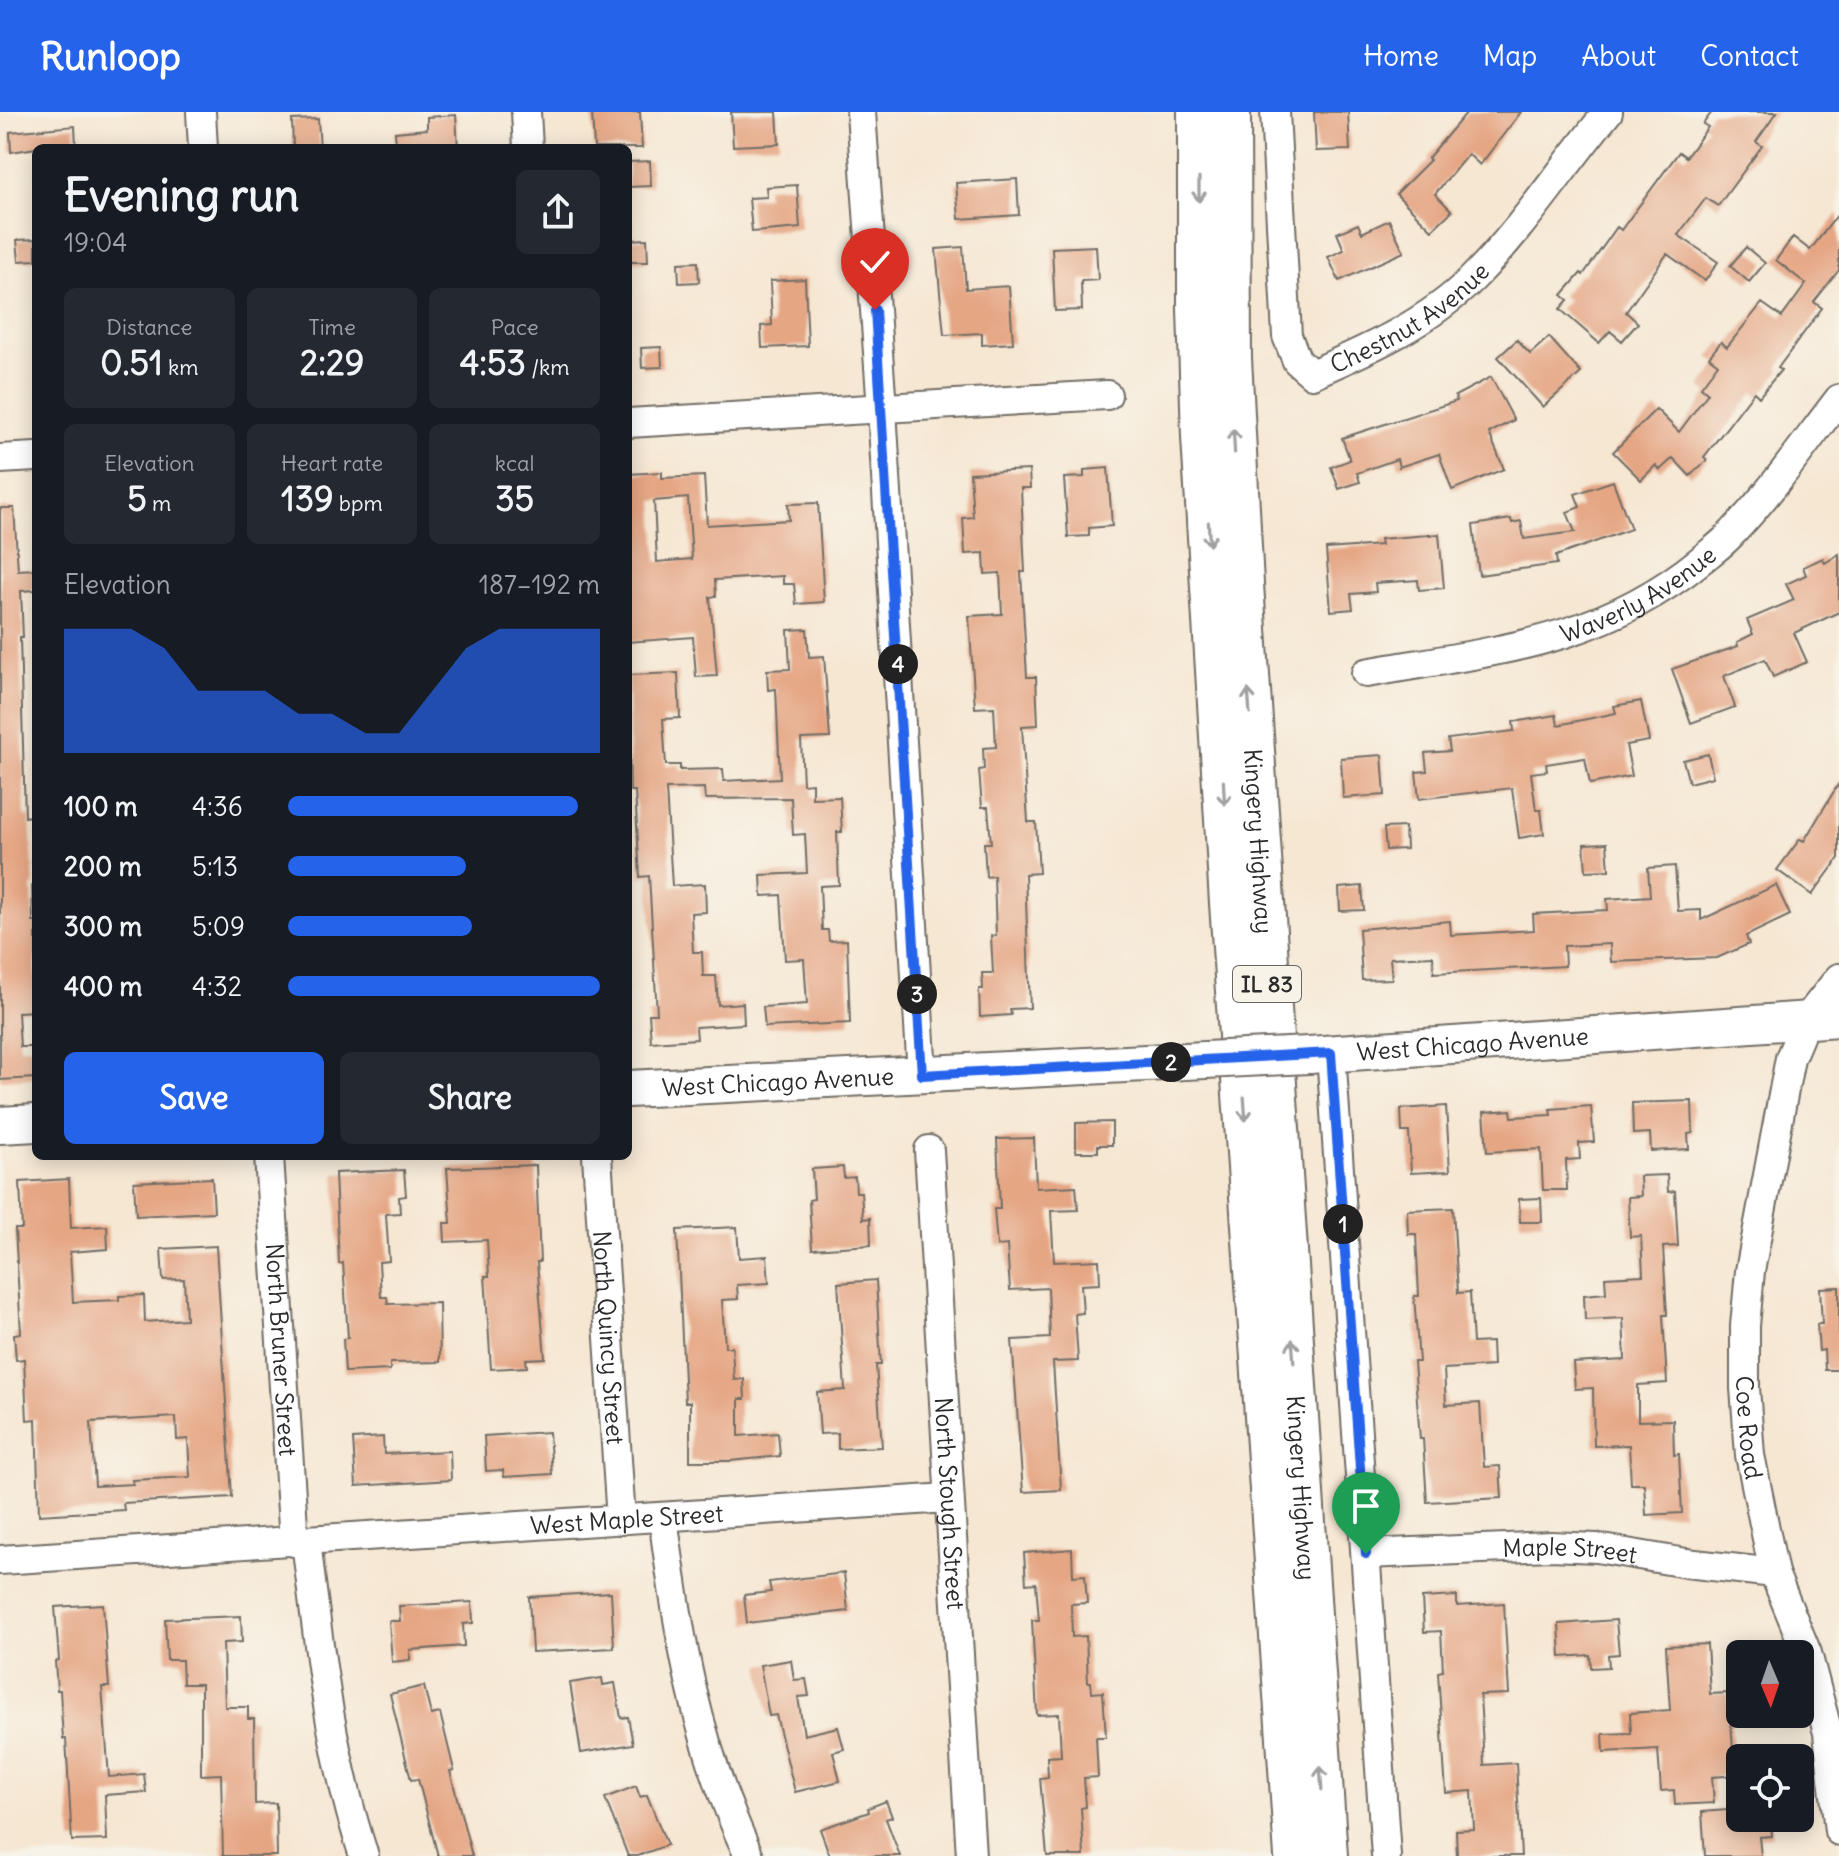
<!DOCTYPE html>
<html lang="en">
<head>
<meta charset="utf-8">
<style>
	:root { --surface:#171b24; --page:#242831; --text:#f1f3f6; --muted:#9ea1a6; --accent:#2563eb }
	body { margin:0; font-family:Delius,sans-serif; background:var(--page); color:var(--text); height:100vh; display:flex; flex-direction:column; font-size:30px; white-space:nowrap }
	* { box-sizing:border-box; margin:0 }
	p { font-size:26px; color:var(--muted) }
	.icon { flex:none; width:44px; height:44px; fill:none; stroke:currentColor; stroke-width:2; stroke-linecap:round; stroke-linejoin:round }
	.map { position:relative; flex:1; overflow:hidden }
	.panel { position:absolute; left:32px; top:32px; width:600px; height:1016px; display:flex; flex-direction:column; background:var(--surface); border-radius:12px; box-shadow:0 4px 20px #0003 }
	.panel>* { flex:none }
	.needle { width:52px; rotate:178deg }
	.buttons { position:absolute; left:1726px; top:1528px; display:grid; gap:16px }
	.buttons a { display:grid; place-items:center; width:88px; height:88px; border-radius:12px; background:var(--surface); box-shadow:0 4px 20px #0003; font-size:40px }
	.pin { position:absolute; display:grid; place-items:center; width:68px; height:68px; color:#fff; margin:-82px -34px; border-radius:50% 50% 50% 0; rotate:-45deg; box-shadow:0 0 8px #0007 }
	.pin .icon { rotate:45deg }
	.km { position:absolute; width:40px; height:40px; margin:-20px; border-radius:50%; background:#222; color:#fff; font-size:22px; line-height:40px; text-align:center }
	.round { display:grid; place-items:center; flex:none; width:84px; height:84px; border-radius:12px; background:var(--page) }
	.summary { display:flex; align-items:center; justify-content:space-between; height:136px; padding:0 32px }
	h1 { font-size:44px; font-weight:700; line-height:60px }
	.metrics { display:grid; grid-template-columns:repeat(3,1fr); gap:12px; height:136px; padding:8px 32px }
	.metrics div { display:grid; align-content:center; border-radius:12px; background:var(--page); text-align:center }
	.metrics b { font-size:34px; font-weight:700 }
	.metrics small { font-size:22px; font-weight:400 }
	.metrics p { font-size:22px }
	.chart { height:224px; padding:16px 32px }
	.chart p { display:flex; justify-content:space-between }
	.chart svg { width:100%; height:144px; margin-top:8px; fill:var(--accent); opacity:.7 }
	.primary-button { display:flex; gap:16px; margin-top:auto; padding:16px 32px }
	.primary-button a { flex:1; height:92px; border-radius:12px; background:var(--accent); color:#fff; font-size:32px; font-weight:700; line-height:92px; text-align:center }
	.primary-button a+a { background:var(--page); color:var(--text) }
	ul { padding:0 32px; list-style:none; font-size:26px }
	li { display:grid; grid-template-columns:128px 96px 1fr; align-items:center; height:60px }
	li i { height:20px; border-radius:10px; background:var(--accent) }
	header { display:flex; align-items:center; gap:48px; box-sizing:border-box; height:112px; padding:0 40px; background:var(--accent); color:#fff }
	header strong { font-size:38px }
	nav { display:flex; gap:44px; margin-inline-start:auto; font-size:28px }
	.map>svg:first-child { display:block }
	.building { fill:#e5a684; fill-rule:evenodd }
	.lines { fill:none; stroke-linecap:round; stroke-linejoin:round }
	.minor-casing { stroke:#726d66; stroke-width:32 }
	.major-casing { stroke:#726d66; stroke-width:40 }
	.highway-casing { stroke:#726d66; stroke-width:46 }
	.minor { stroke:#fff; stroke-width:28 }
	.major { stroke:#fff; stroke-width:36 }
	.highway { stroke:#fff; stroke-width:42 }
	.major-bridge-casing { stroke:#726d66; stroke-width:40; stroke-linecap:butt }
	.major-bridge { stroke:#fff; stroke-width:36 }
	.oneway { stroke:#a0a0a0 }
	.route-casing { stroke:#fff; stroke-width:16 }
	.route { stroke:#2563eb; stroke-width:10 }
	.labels { text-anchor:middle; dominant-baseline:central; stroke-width:8; stroke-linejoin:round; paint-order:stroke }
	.shield { fill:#f7f3e8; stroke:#686764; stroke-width:2 }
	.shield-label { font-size:22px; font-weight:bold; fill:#2b2b2b }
	.street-label { font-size:24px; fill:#2b2b2b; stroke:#f7f3e8 }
</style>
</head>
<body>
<header>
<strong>Runloop</strong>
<nav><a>Home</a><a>Map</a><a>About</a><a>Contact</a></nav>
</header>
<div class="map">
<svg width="1839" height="1744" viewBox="0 0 1839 1744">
	<rect width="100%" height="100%" fill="#f7f3e8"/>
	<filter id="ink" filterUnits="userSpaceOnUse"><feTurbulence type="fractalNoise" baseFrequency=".0125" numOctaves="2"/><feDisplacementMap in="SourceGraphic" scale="16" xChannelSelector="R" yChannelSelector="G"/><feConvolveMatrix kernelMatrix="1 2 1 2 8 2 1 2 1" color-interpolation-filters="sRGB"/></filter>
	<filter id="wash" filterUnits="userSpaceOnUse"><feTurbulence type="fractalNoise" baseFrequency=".006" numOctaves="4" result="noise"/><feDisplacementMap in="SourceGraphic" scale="32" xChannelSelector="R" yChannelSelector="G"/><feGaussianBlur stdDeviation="1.8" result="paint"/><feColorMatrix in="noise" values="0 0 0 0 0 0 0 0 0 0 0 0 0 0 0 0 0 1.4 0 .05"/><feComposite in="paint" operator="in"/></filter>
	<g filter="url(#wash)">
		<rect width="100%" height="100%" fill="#f6e7d3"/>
		<g id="blocks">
			<!-- building -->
			<path class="building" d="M592,0H640L642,36H594Z
				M731,0H777L779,32L733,34Z
				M1314,0H1348L1350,38L1316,39Z
				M1467,0H1521L1480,53L1468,42L1435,82L1452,99L1432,118L1396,82L1430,48L1428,46Z
				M1712,0H1777L1756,30L1762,34L1718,94L1706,86L1678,123L1718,150L1705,169L1667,142L1626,200L1638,211L1622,229L1610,219L1599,231L1560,197L1568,188L1562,183L1581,161L1583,163L1617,115L1621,118L1679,40L1686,45L1708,15L1703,12Z
				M456,3L458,36H396L395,20L427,17V5Z
				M318,7L320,36H293L292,8Z
				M75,14L76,34L36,36L11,40L10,20Z
				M650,49L651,74L628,75V50Z
				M1017,67L1019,103L959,107L956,71Z
				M797,73L800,116L752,120L749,86L767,85L766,75Z
				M1839,101V158L1814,190L1822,196L1778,256L1781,258L1759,285L1754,280L1704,345L1707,348L1690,364L1673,346L1660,358L1656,353L1641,368L1613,340L1656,297L1679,320L1708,281L1701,275L1718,252L1709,245L1721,230L1727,235L1762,191L1782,205L1806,172L1776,148L1793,125L1810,138Z
				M1389,108L1404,140L1339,169L1328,145L1344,138L1337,121L1358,112L1362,121Z
				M36,127V148L19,149L17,128Z
				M647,127L648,150H628V128Z
				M1096,134L1098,168L1081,169L1082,198L1055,199L1052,136Z
				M963,135L966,177L1009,174L1013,231L982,233V221L944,223L936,137Z
				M1746,135L1765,151L1749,170L1730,154Z
				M698,150L699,170L679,171L678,151Z
				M805,167L808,234L762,236L761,214L772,213L770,169Z
				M1549,225L1581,261L1543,295L1498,245L1517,228L1530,242Z
				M661,235L662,255L642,256L641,236Z
				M1491,265L1514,308L1489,321L1504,357L1452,378L1439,342L1399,355L1397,347L1357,361L1360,370L1339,377L1331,355L1350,348L1342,326L1457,289L1455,284Z
				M1108,356L1112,414L1089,416V424L1068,425L1064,366L1084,365V358Z
				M1029,358L1030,376H1021L1025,460H1021L1027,565H1036L1038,613L1022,614L1028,710H1036L1039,761L1025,762L1030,896L1010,897L1011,903L980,905L979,877H983L982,861H993L991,824L996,823L994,764L986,765L984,731H991L988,695H982L979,658L984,657L983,636L996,635L994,595L975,596L969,504L1002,502L1000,461L985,462L984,441L965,442L963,406L973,405L970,361Z
				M662,360V366L704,364L707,413L789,408L788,392L818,391L824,490L796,492L794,472H783V464L715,468L716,484L710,485L717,564L696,565L693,525L628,530V362ZM688,386L692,447L657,450L654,389Z
				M1613,369L1631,417L1556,444L1557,452L1479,463L1473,413L1511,407L1512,411L1521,409L1524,427L1575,420L1567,400L1580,395L1575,382Z
				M0,396H14L18,458L36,457V478L21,479L23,525H20L25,705L30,704L34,774H32L33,810H36V899L18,900L20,935H32V943H36V966L0,968Z
				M1439,422L1444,476L1419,478L1418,468L1375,471L1376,480L1351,482L1353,497L1331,499L1326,437L1381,433L1380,427Z
				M1839,442V500L1794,521L1807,550L1773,565L1765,547L1724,564L1735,595L1691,611L1672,557L1738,534L1737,530L1753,522L1747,508L1794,488L1786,472L1806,463L1803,455L1823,446L1825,451Z
				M807,517L809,545L824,544L830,626L801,627L803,672L812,671V686L840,685L842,720H837L839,773L820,774L822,818H828L829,829L847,828L850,911L765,915L763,895L807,892L804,847L785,848L781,783L762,784L761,763L807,761L805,722L793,723L791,686L705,687L704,676L666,677L672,774L705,772L706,800L691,801L693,840H702L703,864H716L718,893L743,891L744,912L696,915L697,927L651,930L649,902H657L652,815L649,764L640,765L635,679H630L628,563L678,561L680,606L663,607L666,653H680V658L723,657L724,669L780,666L776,577L768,578L767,558L790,557L788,518Z
				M1641,589L1649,629L1626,633L1632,664L1590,672L1585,646L1546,652L1547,659L1531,661L1536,698H1541L1544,722L1519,726L1512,676L1419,687L1416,660L1427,659L1425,641L1450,639L1448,627L1514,619L1513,610L1556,603L1558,613L1616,601L1614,594Z
				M1708,642L1713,665L1689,671L1683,648Z
				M1382,643L1385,683L1343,686L1341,646Z
				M1839,671V746L1812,783L1777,758L1800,727L1804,729Z
				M1405,715L1406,737L1386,738L1384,716Z
				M1607,731L1609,758L1586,759L1584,732Z
				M1675,754L1678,799L1701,798V808L1776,773L1790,803L1746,824L1749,832L1717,846L1611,850L1610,832L1564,834L1565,854L1434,861L1433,844L1390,846L1392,867L1362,868L1359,817L1450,809L1451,823L1534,818L1533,802L1608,798L1607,787L1650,784L1648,756Z
				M1362,774L1364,798L1340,799L1339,776Z
				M1692,989L1693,1021L1688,1022L1689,1037L1651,1039L1650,1021L1633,1022L1632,991Z
				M1446,994L1450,1059L1411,1061L1409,1020H1402L1401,997Z
				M1591,994L1594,1030L1579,1031L1580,1047L1566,1048L1567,1078H1543L1541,1037L1487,1040L1484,1000L1511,998L1512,1005L1551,1003L1550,997Z
				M1112,1010V1033H1098V1040H1076V1011Z
				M1034,1026L1036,1076L1076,1074L1078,1098L1051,1099L1054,1150L1099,1148L1100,1172L1081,1173L1083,1201L1075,1202L1078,1249L1053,1250L1061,1378L1023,1380L1012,1228L1050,1226L1048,1176L1010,1178L1007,1133L997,1134L994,1097H1000L997,1027Z
				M536,1053L540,1150H537L545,1246L526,1247L527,1255L491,1257L485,1164H489L487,1128L445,1130L444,1111H451L447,1056Z
				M843,1055L844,1066L855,1065L856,1080H861L863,1107L870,1106L871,1133L812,1137L809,1088L814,1087L812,1057Z
				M404,1058L406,1084L399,1085L400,1101L386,1102L389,1149L379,1150L381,1185H387L388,1192L439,1191L440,1250L390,1251V1258L345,1260L343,1227L348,1226L343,1151L339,1152L335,1061Z
				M1667,1063L1668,1080L1675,1079L1678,1134L1663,1135L1667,1203H1663L1667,1271L1638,1273V1309L1673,1308L1674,1343L1679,1342L1682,1401L1646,1403L1644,1372H1631L1629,1333L1594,1334L1593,1276L1575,1277L1573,1251L1625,1248L1623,1206L1585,1208L1584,1183L1606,1181L1605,1165L1643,1163L1641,1124L1630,1125L1628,1085L1641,1084L1640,1064Z
				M212,1066L214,1100L136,1104L134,1070Z
				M69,1067L71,1116L107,1114L108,1137L70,1140L73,1190L119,1188V1184L144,1183L145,1210L186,1207L184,1167L163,1168L161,1137L216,1134L232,1385L123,1391L124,1398L39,1403L36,1307L27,1308L24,1247L16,1248L14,1222L21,1221L15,1117H22L20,1070ZM176,1305L177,1328L188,1327L190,1365L132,1368L133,1372L95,1374L91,1310Z
				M1541,1086L1542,1110H1520L1519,1087Z
				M1453,1096L1458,1181L1470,1180L1473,1231L1492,1230L1493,1254L1444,1257L1446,1293L1480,1291L1484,1355L1500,1354L1502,1386L1427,1390L1423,1327H1420L1414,1250H1419L1414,1184H1419L1416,1122H1408L1407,1098Z
				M737,1115L739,1146L767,1144L769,1171L737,1173L738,1187L722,1188L725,1235H732L734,1268L744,1267L745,1287H739V1324L778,1321L780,1344L730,1349H690V1290H685L677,1118Z
				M876,1168L881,1253H876L882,1335L838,1337V1321L820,1322L817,1280L845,1278L838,1171Z
				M1839,1175V1258H1825L1824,1238L1819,1239L1817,1212H1822L1820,1176Z
				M549,1320L552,1362L504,1365L503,1358L486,1359L484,1324Z
				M383,1325L384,1342L450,1339L451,1368L356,1374L353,1327Z
				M1072,1437L1073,1464L1085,1463L1087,1491L1071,1492L1072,1525L1086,1524L1088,1570H1091L1092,1581L1103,1580L1106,1625H1096L1098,1665L1084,1666L1086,1695L1081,1696L1084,1744H1047L1040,1666L1048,1665L1047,1645L1061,1644L1059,1602L1037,1603L1032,1508H1039L1036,1471L1026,1472L1024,1441Z
				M844,1461L848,1499L747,1511L744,1483L771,1480L769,1470Z
				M611,1480L614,1536L532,1540L529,1485Z
				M1457,1484V1494L1504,1491L1509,1582L1480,1583L1484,1653L1516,1651L1521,1744H1457L1456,1718L1474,1717L1472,1679L1446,1681L1438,1560L1443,1559L1441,1519L1424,1520L1422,1486Z
				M472,1490L473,1511L463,1512L464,1534L410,1538V1548L392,1550L389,1509H400L399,1494Z
				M103,1492L109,1575H102L109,1665L144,1662L146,1680L105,1683L107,1728L72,1729L66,1627H63L60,1578H57L55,1549L59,1548L55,1495Z
				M241,1504L242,1530L223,1531L225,1595H248V1607H254L255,1692L276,1691L277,1744H223L221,1662L201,1663V1572H183L182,1548H167L165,1507Z
				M1616,1508L1619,1542L1608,1543L1609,1555L1591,1556L1590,1543L1561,1545L1559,1512Z
				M1707,1532L1710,1582L1729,1581L1733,1638H1740V1663L1712,1665L1714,1691L1675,1693L1674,1678L1661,1679L1658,1637L1604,1640L1603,1622L1631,1621L1630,1601L1670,1598L1666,1534Z
				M791,1548L794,1568L806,1567L809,1584L798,1585L804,1623L838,1615L844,1637L833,1640L840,1669L795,1680L776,1603L769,1604L760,1553Z
				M602,1566L603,1573L615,1571L621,1606L628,1605L633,1632L581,1641L570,1571Z
				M424,1574L431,1603L440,1601L454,1658L450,1659L472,1744H438L418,1667L411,1668L390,1582Z
				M636,1674L640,1685L647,1683L667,1733L638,1744H628L605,1686Z
				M886,1689L892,1705L886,1707L900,1744H830L820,1717L869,1700L868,1696Z
				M1740,1697V1706H1771L1772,1724L1759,1725L1761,1744H1705L1702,1700Z"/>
		</g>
	</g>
	<g filter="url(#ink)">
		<use href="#blocks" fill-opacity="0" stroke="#726d66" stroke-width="2"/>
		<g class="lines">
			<!-- minor casing -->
			<g class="minor-casing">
				<g id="minor">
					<path d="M201,0L203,36"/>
					<path d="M526,0L528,36"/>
					<path d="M861,0L882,297L922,963"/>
					<path id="s1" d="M1275,0L1287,224L1297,249L1312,262C1369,237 1428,211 1473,166C1523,116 1563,54 1608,0"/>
					<path d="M628,311L1107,283"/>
					<path d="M0,347L36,345"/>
					<path id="s2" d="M1366,561C1491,539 1599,532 1701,448C1712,439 1724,431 1733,420C1772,379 1805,331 1839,287"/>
					<path id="s3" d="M1839,866L1806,908L1790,946L1750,1159L1745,1214V1276L1750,1343L1774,1461L1807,1541L1828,1621L1839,1719"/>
					<path d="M1331,941L1386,1744"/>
					<path id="s4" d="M929,1038L971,1744"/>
					<path id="s5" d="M269,1044L294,1430"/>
					<path id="s6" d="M597,1044L621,1408"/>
					<path d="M663,1405C679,1529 696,1630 749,1744"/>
					<path d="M306,1429C319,1536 330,1642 364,1744"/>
					<path id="s7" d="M1366,1442L1551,1434L1597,1436L1686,1451L1774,1461"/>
					<path id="s8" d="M0,1448L948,1386"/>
				</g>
			</g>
			<!-- major casing -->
			<g class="major-casing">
				<g id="major">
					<path id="s9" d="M1309,943L1839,906"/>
					<path id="s10" d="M628,977L1205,948"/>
					<path d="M0,1013L36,1011"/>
				</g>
			</g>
			<!-- highway casing -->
			<g class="highway-casing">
				<g id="highway">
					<path d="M1199,0V197L1203,325L1231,791L1296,1744"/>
					<path id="s11" d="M1229,0L1230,246L1242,472L1326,1744"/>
				</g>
			</g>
			<!-- minor -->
			<use href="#minor" class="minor"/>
			<!-- major -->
			<use href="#major" class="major"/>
			<!-- highway -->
			<use href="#highway" class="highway"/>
			<!-- major-bridge casing -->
			<g class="major-bridge-casing">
				<path id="major-bridge" d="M1205,948L1309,943"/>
			</g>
			<!-- major-bridge -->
			<use href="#major-bridge" class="major-bridge"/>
		</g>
		<!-- one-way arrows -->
		<defs><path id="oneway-shaft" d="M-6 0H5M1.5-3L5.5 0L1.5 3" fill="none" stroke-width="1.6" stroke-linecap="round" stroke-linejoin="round" transform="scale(2)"/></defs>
		<g class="oneway">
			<use href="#oneway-shaft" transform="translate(1199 78) rotate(90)"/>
			<use href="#oneway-shaft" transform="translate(1234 329) rotate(-93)"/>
			<use href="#oneway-shaft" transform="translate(1209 422) rotate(87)"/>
			<use href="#oneway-shaft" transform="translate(1249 589) rotate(-94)"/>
			<use href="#oneway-shaft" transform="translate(1224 681) rotate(87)"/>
			<use href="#oneway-shaft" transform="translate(1245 997) rotate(86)"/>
			<use href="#oneway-shaft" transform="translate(1293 1239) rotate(-94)"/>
			<use href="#oneway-shaft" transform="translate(1321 1666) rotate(-94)"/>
		</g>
	</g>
	<g class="lines" filter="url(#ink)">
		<!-- route casing -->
		<g class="route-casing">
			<path id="route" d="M875,198L922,963L1331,941L1366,1442"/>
		</g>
		<!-- route -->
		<use href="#route" class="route"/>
	</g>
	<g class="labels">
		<!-- shield labels -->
		<rect class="shield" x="1233" y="854" width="68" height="36" rx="6"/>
		<g class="shield-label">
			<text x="1267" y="872">IL 83</text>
		</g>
		<!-- street labels -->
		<g class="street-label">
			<text stroke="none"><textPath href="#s1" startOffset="384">Chestnut Avenue</textPath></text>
			<text stroke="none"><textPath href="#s2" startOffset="286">Waverly Avenue</textPath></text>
			<text stroke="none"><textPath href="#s11" startOffset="730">Kingery Highway</textPath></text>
			<text stroke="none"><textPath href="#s9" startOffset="164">West Chicago Avenue</textPath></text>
			<text stroke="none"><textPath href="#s10" startOffset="150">West Chicago Avenue</textPath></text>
			<text stroke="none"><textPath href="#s6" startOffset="182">North Quincy Street</textPath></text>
			<text stroke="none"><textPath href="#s5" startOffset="194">North Bruner Street</textPath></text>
			<text stroke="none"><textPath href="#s3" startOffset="468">Coe Road</textPath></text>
			<text stroke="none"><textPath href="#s11" startOffset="1378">Kingery Highway</textPath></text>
			<text stroke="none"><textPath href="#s4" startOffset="354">North Stough Street</textPath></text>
			<text stroke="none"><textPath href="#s8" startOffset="628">West Maple Street</textPath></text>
			<text stroke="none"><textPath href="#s7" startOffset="204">Maple Street</textPath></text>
		</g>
	</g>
</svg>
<div class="buttons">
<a><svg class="needle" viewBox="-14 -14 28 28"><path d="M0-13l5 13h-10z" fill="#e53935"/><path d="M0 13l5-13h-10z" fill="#9ea1a6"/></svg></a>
<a><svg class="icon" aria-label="locate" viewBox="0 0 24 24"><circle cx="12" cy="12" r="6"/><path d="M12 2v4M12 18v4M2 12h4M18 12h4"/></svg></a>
</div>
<div class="pin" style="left:1366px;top:1442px;background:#1e9e55"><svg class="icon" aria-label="arrive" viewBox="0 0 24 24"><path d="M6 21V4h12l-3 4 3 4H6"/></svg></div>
<div class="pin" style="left:875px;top:198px;background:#d93025"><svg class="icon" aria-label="check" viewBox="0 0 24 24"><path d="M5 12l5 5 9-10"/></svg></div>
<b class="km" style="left:1343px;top:1112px">1</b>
<b class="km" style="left:1171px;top:950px">2</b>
<b class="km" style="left:917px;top:882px">3</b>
<b class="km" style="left:898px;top:552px">4</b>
<section class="panel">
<div class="summary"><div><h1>Evening run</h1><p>19:04</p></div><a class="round"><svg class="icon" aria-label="share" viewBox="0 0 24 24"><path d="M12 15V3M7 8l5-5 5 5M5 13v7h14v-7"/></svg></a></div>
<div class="metrics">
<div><p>Distance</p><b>0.51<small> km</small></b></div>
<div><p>Time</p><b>2:29</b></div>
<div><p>Pace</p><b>4:53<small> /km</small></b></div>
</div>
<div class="metrics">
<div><p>Elevation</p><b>5<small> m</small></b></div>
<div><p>Heart rate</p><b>139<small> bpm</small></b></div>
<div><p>kcal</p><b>35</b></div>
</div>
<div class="chart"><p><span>Elevation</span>187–192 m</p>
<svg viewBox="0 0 160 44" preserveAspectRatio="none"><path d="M0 44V6L10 6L20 6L30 12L40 25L50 25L60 25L70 32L80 32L90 38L100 38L110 25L120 12L130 6L140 6L150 6L160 6V44z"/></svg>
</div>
<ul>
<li><b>100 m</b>4:36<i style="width:93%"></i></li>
<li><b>200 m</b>5:13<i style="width:57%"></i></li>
<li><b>300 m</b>5:09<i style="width:59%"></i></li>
<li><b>400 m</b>4:32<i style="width:100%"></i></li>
</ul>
<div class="primary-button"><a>Save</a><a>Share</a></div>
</section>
</div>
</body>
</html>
